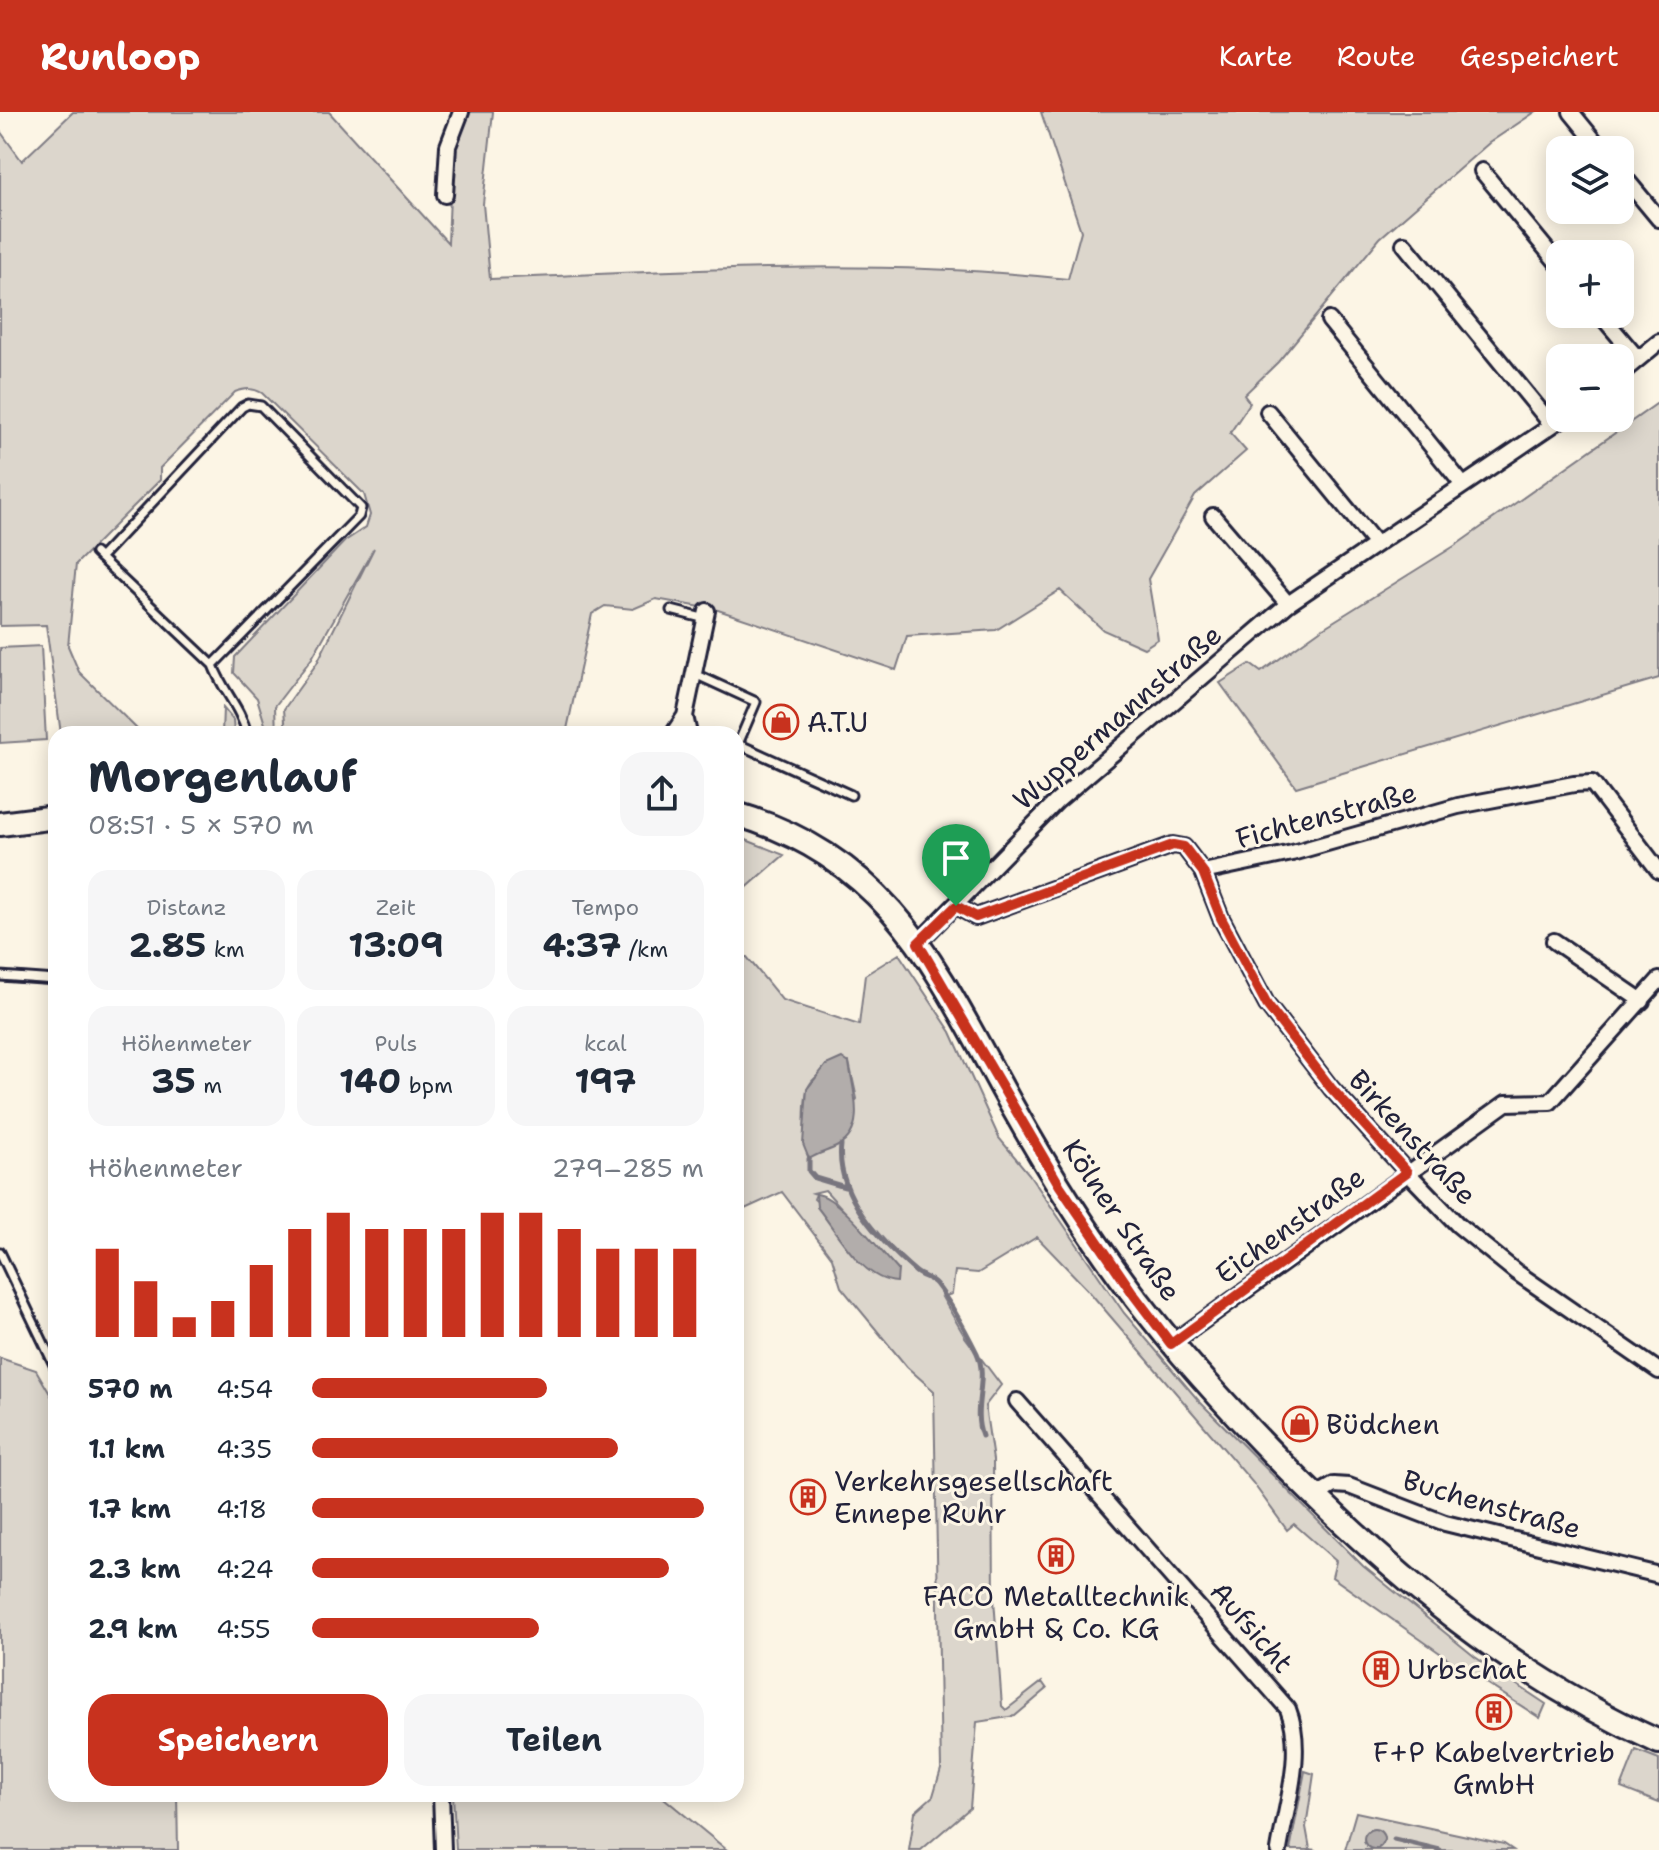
<!DOCTYPE html>
<html lang="de">
<head>
<meta charset="utf-8">
<style>
	:root { --surface:#fff; --page:#f6f6f7; --text:#1f2937; --muted:#747a83; --accent:#c8321e }
	body { margin:0; font-family:"Shantell Sans",sans-serif; background:var(--page); color:var(--text); height:100vh; display:flex; flex-direction:column; font-size:30px; white-space:nowrap }
	* { box-sizing:border-box; margin:0 }
	p { font-size:26px; color:var(--muted) }
	.icon { flex:none; width:44px; height:44px; fill:none; stroke:currentColor; stroke-width:2; stroke-linecap:round; stroke-linejoin:round }
	.map { position:relative; flex:1; overflow:hidden }
	.panel { position:absolute; left:48px; top:614px; width:696px; height:1076px; display:flex; flex-direction:column; background:var(--surface); border-radius:24px; box-shadow:0 4px 20px #0003 }
	.panel>* { flex:none }
	.buttons { position:absolute; left:1546px; top:24px; display:grid; gap:16px }
	.buttons a { display:grid; place-items:center; width:88px; height:88px; border-radius:16px; background:var(--surface); box-shadow:0 4px 20px #0003; font-size:40px }
	.pin { position:absolute; display:grid; place-items:center; width:68px; height:68px; color:#fff; margin:-82px -34px; border-radius:50% 50% 50% 0; rotate:-45deg; box-shadow:0 0 8px #0007 }
	.pin .icon { rotate:45deg }
	.round { display:grid; place-items:center; flex:none; width:84px; height:84px; border-radius:24px; background:var(--page) }
	.summary { display:flex; align-items:center; justify-content:space-between; height:136px; padding:0 40px }
	h1 { font-size:44px; font-weight:700; line-height:60px }
	.stats { display:grid; grid-template-columns:repeat(3,1fr); gap:12px; height:136px; padding:8px 40px }
	.stats div { display:grid; align-content:center; border-radius:20px; background:var(--page); text-align:center }
	.stats b { font-size:34px; font-weight:700 }
	.stats small { font-size:22px; font-weight:400 }
	.stats p { font-size:22px }
	.chart { height:224px; padding:16px 40px }
	.chart p { display:flex; justify-content:space-between }
	.chart svg { width:100%; height:144px; margin-top:8px; stroke:var(--accent); stroke-width:6 }
	.button { display:flex; gap:16px; margin-top:auto; padding:16px 40px }
	.button a { flex:1; height:92px; border-radius:24px; background:var(--accent); color:#fff; font-size:32px; font-weight:700; line-height:92px; text-align:center }
	.button a+a { background:var(--page); color:var(--text) }
	ul { padding:0 40px; list-style:none; font-size:26px }
	li { display:grid; grid-template-columns:128px 96px 1fr; align-items:center; height:60px }
	li i { height:20px; border-radius:10px; background:var(--accent) }
	header { display:flex; align-items:center; gap:48px; box-sizing:border-box; height:112px; padding:0 40px; background:var(--accent); color:#fff }
	header strong { font-size:38px }
	nav { display:flex; gap:44px; margin-inline-start:auto; font-size:28px }
	.map>svg:first-child { display:block }
	.green { fill:#dcd6cc; stroke:#7f7c84; stroke-width:2; fill-rule:evenodd }
	.water { fill:#b2adab; stroke:#78757e; stroke-width:2 }
	.lines { fill:none; stroke-linecap:round; stroke-linejoin:round }
	.stream { stroke:#78757e; stroke-width:5 }
	.service-casing { stroke:#22223b; stroke-width:13 }
	.minor-casing { stroke:#22223b; stroke-width:20 }
	.primary-casing { stroke:#22223b; stroke-width:28 }
	.service { stroke:#fcf5e5; stroke-width:7 }
	.minor { stroke:#fcf5e5; stroke-width:14 }
	.primary { stroke:#fcf5e5; stroke-width:22 }
	.route-casing { stroke:#fff; stroke-width:16 }
	.route { stroke:#c8321e; stroke-width:10 }
	.labels { text-anchor:middle; dominant-baseline:central; stroke-width:6; stroke-linejoin:round; paint-order:stroke }
	.street-label { font-size:28px; fill:#22223b; stroke:#fcf5e5 }
	.poi-label { font-size:28px; fill:#22223b; stroke:#fcf5e5; text-anchor:start }
</style>
</head>
<body>
<header>
<strong>Runloop</strong>
<nav><a>Karte</a><a>Route</a><a>Gespeichert</a></nav>
</header>
<div class="map">
<svg width="1659" height="1738" viewBox="0 0 1659 1738">
	<rect width="100%" height="100%" fill="#fcf5e5"/>
	<filter id="ink" filterUnits="userSpaceOnUse"><feTurbulence type="fractalNoise" baseFrequency=".0125" numOctaves="2"/><feDisplacementMap in="SourceGraphic" scale="16" xChannelSelector="R" yChannelSelector="G"/><feConvolveMatrix kernelMatrix="1 2 1 2 8 2 1 2 1" color-interpolation-filters="sRGB"/></filter>
	<g filter="url(#ink)">
		<!-- green -->
		<path class="green" d="M73,0H329L448,131L452,38L464,0H493L483,92L490,167C683,158 875,146 1068,167L1081,119L1041,0H1535L1489,31L1380,126L1278,250L1244,283L1250,291L1230,321L1246,339L1195,384L1148,467L1158,527L1144,536L1103,518L1060,478L996,518L907,524L896,558L718,498L656,487L633,497L605,494L592,502L566,622H286L284,597L317,551L374,436L312,546L275,594L276,622H268L257,586L234,561L235,545L345,429L366,415L370,403L364,382L262,281C253,276 246,276 235,280L160,356V368L76,452L68,534L79,560L142,622H61L46,513L0,514V19L22,49Z
			M1659,290V566L1296,675L1220,571L1250,552L1261,560L1320,518L1456,433Z
			M41,534L46,628L0,631V536Z
			M223,596L233,608L234,622H222Z
			M736,724L784,743L736,785Z
			M899,842L951,920L999,1026L1029,1062L1124,1201L1199,1289L1363,1454L1475,1545L1546,1592L1540,1606L1447,1546L1332,1465L1336,1449L1294,1412L1287,1418L1253,1371L1087,1177L1037,1125L978,1161L955,1159L952,1182L942,1185L965,1225L1001,1273L985,1294L993,1348L994,1487L1002,1594L1006,1598L1042,1570L1047,1577L1015,1604L977,1610L970,1696L921,1738H909L915,1700L933,1684L941,1657L934,1279L907,1255L841,1175L832,1146L782,1080L736,1101V845H747L782,888L859,913L865,863ZM849,950L857,987L809,1046C804,1033 802,984 810,972C815,964 822,962 826,953ZM825,1078L898,1158L814,1087L816,1082L813,1081Z
			M0,1246L36,1258L56,1292V1682H177L178,1738H0Z
			M1636,1638L1659,1647V1691L1621,1676Z
			M1305,1659L1314,1662L1306,1715L1310,1737L1316,1738H1290Z
			M453,1682H659L727,1738H456Z
			M1356,1700L1504,1732L1513,1738H1345Z"/>
		<!-- water -->
		<path class="water" d="M842,946L849,951C852,975 868,1018 838,1034C829,1039 818,1041 809,1047L803,1032L807,977L826,953Z
			M816,1082C838,1083 882,1141 898,1158L897,1170C861,1168 838,1121 817,1095Z
			M1364 1727a10 10 0 1 1 20 0a10 10 0 1 1-20 0Z"/>
		<g class="lines">
			<!-- stream -->
			<path class="stream" d="M841,1033C835,1083 880,1129 916,1160C922,1165 931,1166 936,1172C951,1191 966,1219 977,1241C989,1267 971,1296 982,1324
				M809,1047V1059L815,1066L845,1075
				M1394,1727L1440,1738"/>
			<!-- service casing -->
			<g class="service-casing">
				<path id="service" d="M95,441L213,553C222,578 241,596 247,622
					M100,446L242,295L248,292L261,294L361,396L359,404L213,553
					M671,498L706,507
					M695,562L756,590L738,632L851,683
					M0,864L56,868
					M0,1140L56,1257"/>
			</g>
			<!-- minor casing -->
			<g class="minor-casing">
				<path id="minor" d="M1571,0L1602,38
					M1482,59L1560,154
					M1620,60L1659,107
					M445,83L448,34L461,0
					M1404,132L1552,313
					M1600,202L1638,247
					M1329,208L1463,373
					M1620,262L1659,230
					M1268,300L1375,431
					M1213,404L1288,492
					M673,622L685,604
					M689,622L685,604L707,499
					M1203,760L1221,806L1267,893L1331,976L1407,1060L1458,1113L1516,1160L1659,1259
					M956,794L976,805L1173,733L1184,735L1203,760L1292,741L1458,694L1574,672L1592,671L1659,759
					M1554,829L1642,889
					M918,831L1056,690L1288,492L1563,306
					M1171,1232L1506,991L1550,990L1659,868
					M1017,1289L1288,1597C1305,1640 1286,1694 1279,1738
					M1315,1384L1334,1373L1349,1374L1445,1411L1659,1463
					M441,1682L443,1738"/>
			</g>
			<!-- primary casing -->
			<g class="primary-casing">
				<path id="primary" d="M736,702C894,749 938,861 1012,994C1049,1060 1090,1126 1136,1186C1181,1245 1231,1299 1283,1352C1395,1466 1513,1564 1659,1630
					M0,712L56,705"/>
			</g>
			<!-- service -->
			<use href="#service" class="service"/>
			<!-- minor -->
			<use href="#minor" class="minor"/>
			<!-- primary -->
			<use href="#primary" class="primary"/>
		</g>
	</g>
	<g class="lines" filter="url(#ink)">
		<!-- route casing -->
		<g class="route-casing">
			<path id="route" d="M1173,733L1184,735L1203,760L1221,806L1267,893L1331,976L1407,1060L1171,1232L1134,1183L1060,1074L918,831L956,794L976,805Z"/>
		</g>
		<!-- route -->
		<use href="#route" class="route"/>
	</g>
	<!-- icons -->
	<defs>
		<g id="shop-ring" transform="scale(1.8)"><circle r="9.5" fill="#fcf5e5" stroke="#c8321e" stroke-width="1.5"/><path d="M-5-2.5h2.3a2.7 3.5 0 0 1 5.4 0H5L5.5 6h-11ZM-1.5-2.5h3a1.5 2.3 0 0 0-3 0Z" fill="#c8321e"/></g>
		<g id="building-ring" transform="scale(1.8)"><circle r="9.5" fill="#fcf5e5" stroke="#c8321e" stroke-width="1.5"/><path d="M-4-6H4V6H1V3H-1V6H-4ZM-2.5-4.3h1.7v1.8h-1.7ZM.8-4.3h1.7v1.8H.8ZM-2.5-1h1.7V.8h-1.7ZM.8-1h1.7V.8H.8Z" fill="#c8321e"/></g>
	</defs>
	<g fill-rule="evenodd">
		<use href="#shop-ring" x="781" y="610"/>
		<use href="#shop-ring" x="1300" y="1312"/>
		<use href="#building-ring" x="808" y="1385"/>
		<use href="#building-ring" x="1056" y="1444"/>
		<use href="#building-ring" x="1381" y="1557"/>
		<use href="#building-ring" x="1494" y="1600"/>
	</g>
	<g class="labels">
		<!-- street labels -->
		<g class="street-label">
			<text transform="translate(1117 605) rotate(-41)">Wuppermannstraße</text>
			<text transform="translate(1326 703) rotate(-15)">Fichtenstraße</text>
			<text transform="translate(1413 1025) rotate(47)">Birkenstraße</text>
			<text transform="translate(1122 1108) rotate(56)">Kölner Straße</text>
			<text transform="translate(1290 1113) rotate(-36)">Eichenstraße</text>
			<text transform="translate(1492 1392) rotate(16)">Buchenstraße</text>
			<text transform="translate(1252 1515) rotate(49)">Aufsicht</text>
		</g>
		<!-- poi labels -->
		<g class="poi-label">
			<text x="807" y="610">A.T.U</text>
			<text x="1326" y="1312">Büdchen</text>
			<text x="834" y="1369">Verkehrsgesellschaft<tspan x="834" dy="32">Ennepe Ruhr</tspan></text>
			<text x="1056" y="1484" text-anchor="middle">FACO Metalltechnik<tspan x="1056" dy="32">GmbH &amp; Co. KG</tspan></text>
			<text x="1407" y="1557">Urbschat</text>
			<text x="1494" y="1640" text-anchor="middle">F+P Kabelvertrieb<tspan x="1494" dy="32">GmbH</tspan></text>
		</g>
	</g>
</svg>
<div class="buttons">
<a><svg class="icon" aria-label="layers" viewBox="0 0 24 24"><path d="M12 4l9 5-9 5-9-5zM3 14l9 5 9-5"/></svg></a>
<a>+</a>
<a>−</a>
</div>
<div class="pin" style="left:956px;top:794px;background:#1e9e55"><svg class="icon" aria-label="arrive" viewBox="0 0 24 24"><path d="M6 21V4h12l-3 4 3 4H6"/></svg></div>
<section class="panel">
<div class="summary"><div><h1>Morgenlauf</h1><p>08:51 · 5 × 570 m</p></div><a class="round"><svg class="icon" aria-label="share" viewBox="0 0 24 24"><path d="M12 15V3M7 8l5-5 5 5M5 13v7h14v-7"/></svg></a></div>
<div class="stats">
<div><p>Distanz</p><b>2.85<small> km</small></b></div>
<div><p>Zeit</p><b>13:09</b></div>
<div><p>Tempo</p><b>4:37<small> /km</small></b></div>
</div>
<div class="stats">
<div><p>Höhenmeter</p><b>35<small> m</small></b></div>
<div><p>Puls</p><b>140<small> bpm</small></b></div>
<div><p>kcal</p><b>197</b></div>
</div>
<div class="chart"><p><span>Höhenmeter</span>279–285 m</p>
<svg viewBox="0 0 160 44" preserveAspectRatio="none"><path d="M5 44V17M15 44V27M25 44V38M35 44V33M45 44V22M55 44V11M65 44V6M75 44V11M85 44V11M95 44V11M105 44V6M115 44V6M125 44V11M135 44V17M145 44V17M155 44V17"/></svg>
</div>
<ul>
<li><b>570 m</b>4:54<i style="width:60%"></i></li>
<li><b>1.1 km</b>4:35<i style="width:78%"></i></li>
<li><b>1.7 km</b>4:18<i style="width:100%"></i></li>
<li><b>2.3 km</b>4:24<i style="width:91%"></i></li>
<li><b>2.9 km</b>4:55<i style="width:58%"></i></li>
</ul>
<div class="button"><a>Speichern</a><a>Teilen</a></div>
</section>
</div>
</body>
</html>
